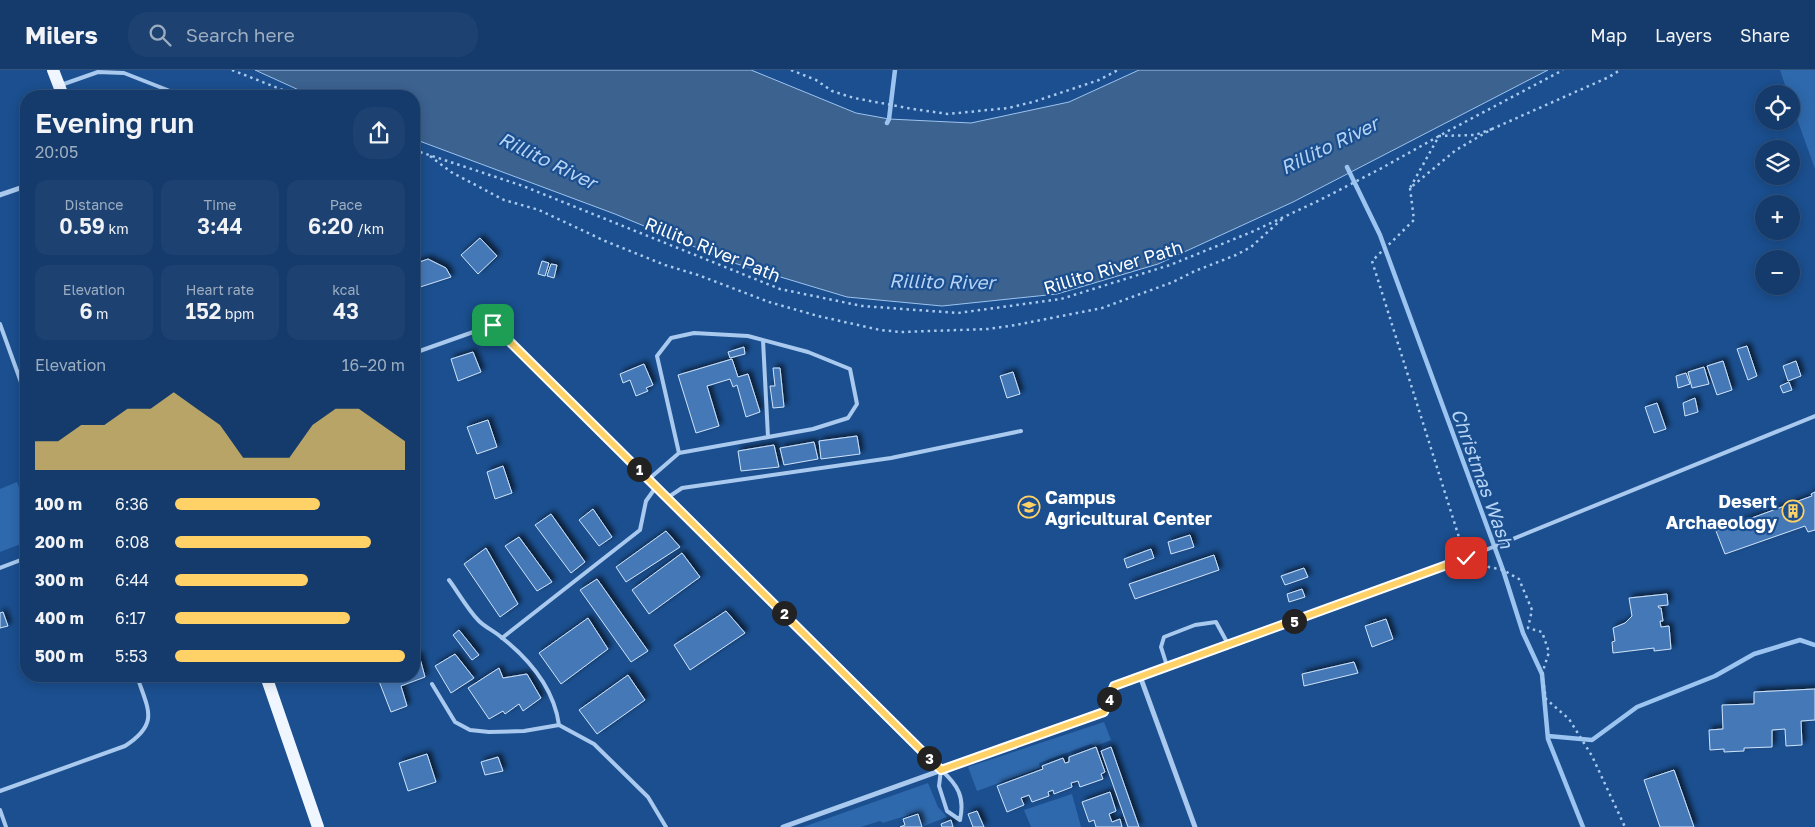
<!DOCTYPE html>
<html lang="en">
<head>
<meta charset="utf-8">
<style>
	:root { --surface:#143b6b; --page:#1d4271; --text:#f1f3f6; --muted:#9dadc1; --line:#33557e; --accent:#ffd166 }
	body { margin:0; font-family:"Golos Text",sans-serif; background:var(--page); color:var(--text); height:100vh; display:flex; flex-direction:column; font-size:19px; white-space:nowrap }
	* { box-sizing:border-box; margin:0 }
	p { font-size:16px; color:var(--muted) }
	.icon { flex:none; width:28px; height:28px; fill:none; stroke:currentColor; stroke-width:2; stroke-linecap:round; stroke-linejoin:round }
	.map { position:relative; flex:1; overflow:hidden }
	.details { position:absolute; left:20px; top:20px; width:400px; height:592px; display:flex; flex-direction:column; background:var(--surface); border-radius:20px; box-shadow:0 2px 12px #0003,0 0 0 1px var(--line) }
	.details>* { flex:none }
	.controls { position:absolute; left:1755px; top:15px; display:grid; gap:10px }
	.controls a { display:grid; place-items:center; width:45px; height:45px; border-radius:50%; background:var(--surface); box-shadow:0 2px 12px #0003,0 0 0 1px var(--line); font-size:25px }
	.pin { position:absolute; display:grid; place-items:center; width:42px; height:42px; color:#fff; margin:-21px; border-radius:10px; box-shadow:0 2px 8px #0006 }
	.km { position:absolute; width:25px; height:25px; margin:-12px; border-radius:50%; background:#222; color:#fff; font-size:14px; line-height:25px; text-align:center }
	.round { display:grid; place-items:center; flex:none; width:52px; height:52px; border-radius:20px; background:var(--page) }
	.headline { display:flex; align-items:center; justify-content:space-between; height:85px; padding:0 15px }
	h1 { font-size:28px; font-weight:600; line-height:38px }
	.figures { display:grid; grid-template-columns:repeat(3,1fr); gap:8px; height:85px; padding:5px 15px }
	.figures div { display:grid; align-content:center; border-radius:12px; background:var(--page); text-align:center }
	.figures b { font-size:21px; font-weight:600 }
	.figures small { font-size:14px; font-weight:400 }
	.figures p { font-size:14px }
	.chart { height:140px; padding:10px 15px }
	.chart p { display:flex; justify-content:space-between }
	.chart svg { width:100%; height:90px; margin-top:5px; fill:var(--accent); opacity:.7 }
	ul { padding:0 15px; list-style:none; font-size:16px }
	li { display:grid; grid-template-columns:80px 60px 1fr; align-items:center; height:38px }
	li i { height:12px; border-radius:6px; background:var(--accent) }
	header { display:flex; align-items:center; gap:30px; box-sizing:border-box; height:70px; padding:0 25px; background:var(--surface); border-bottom:1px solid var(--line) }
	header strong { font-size:24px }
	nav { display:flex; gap:28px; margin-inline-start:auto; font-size:18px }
	.search { width:350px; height:45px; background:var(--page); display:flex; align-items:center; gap:12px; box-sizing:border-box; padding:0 18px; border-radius:20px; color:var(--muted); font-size:19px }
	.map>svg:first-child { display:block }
	.green { fill:#2e69ad }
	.water { fill:#3c6290; stroke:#9cc4f0 }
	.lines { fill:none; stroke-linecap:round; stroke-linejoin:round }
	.stream { stroke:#9cc4f0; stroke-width:4.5 }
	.building { fill:#4478b7; stroke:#cfe3fa; filter:url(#shadow) }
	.path { stroke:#a9c9ee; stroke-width:2.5; stroke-dasharray:2.5 4; stroke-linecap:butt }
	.service { stroke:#a9c9ee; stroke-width:4 }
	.minor { stroke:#a9c9ee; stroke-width:5 }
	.primary { stroke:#f0f6ff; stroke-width:12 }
	.route-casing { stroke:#fff; stroke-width:10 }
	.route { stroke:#ffd166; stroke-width:6 }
	.labels { text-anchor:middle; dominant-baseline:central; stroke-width:4.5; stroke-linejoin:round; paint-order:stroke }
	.street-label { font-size:18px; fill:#fff; stroke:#1b4f8f }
	.poi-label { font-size:18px; font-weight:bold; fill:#fff; stroke:#1b4f8f; text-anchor:start }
	.water-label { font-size:19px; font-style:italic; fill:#b5d3f5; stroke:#1b4f8f }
</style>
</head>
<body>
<header>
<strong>Milers</strong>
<div class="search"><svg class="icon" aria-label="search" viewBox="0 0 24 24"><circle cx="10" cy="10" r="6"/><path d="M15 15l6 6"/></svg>Search here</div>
<nav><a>Map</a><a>Layers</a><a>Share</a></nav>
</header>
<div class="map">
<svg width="1815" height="757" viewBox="0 0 1815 757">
	<defs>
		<filter id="shadow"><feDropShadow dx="3.5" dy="-3.5" stdDeviation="2.5" flood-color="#0009"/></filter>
	</defs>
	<rect width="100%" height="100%" fill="#1b4f8f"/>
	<!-- green -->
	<path class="green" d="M1780,0H1815V99L1791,32V24H1788Z
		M17,412L26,439V472L0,482V419Z
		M1104,652L1111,670L1096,676L1091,674L1039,693L1040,698L977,721L968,697Z
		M928,713L938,737L947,747L924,756L918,742L883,753L880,751L861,757H803Z
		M1072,724L1081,757H1031L1024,740Z"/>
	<!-- water -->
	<path class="water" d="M255,0H751L856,43L889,49L971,53L1069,32L1139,0H1548L1293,132L1158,194L1057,224L942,236L847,227L734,193L615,144L414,69V26H312Z"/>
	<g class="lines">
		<!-- stream -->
		<path class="stream" d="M887,53L889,49L895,0
			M1347,97L1380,165L1503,500L1523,563L1542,604L1548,669L1583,757
			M1548,666L1592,670L1637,637L1715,606L1754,584L1800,570L1815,575"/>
	</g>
	<!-- building -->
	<path class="building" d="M480,168L497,186L478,204L461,185Z
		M428,189L446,198L451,207L414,219V194Z
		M542,191L549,193L545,206L538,204Z
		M551,194L557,195L554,208L547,206Z
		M1747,276L1757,306L1748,310L1737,279Z
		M744,277L745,284L730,288L728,282Z
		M473,282L481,302L458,311L451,289Z
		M732,289L738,307L748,304L760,342L746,347L737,315L733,317L730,309L707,316L719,356L696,363L678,305Z
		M1723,291L1732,320L1717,325L1707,296Z
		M1796,291L1801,306L1788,311L1783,296Z
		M644,294L653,315L646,318L648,321L636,326L630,310L623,313L620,304Z
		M1704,297L1709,314L1692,318L1688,302Z
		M773,298H780L784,337L773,338L770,316H775Z
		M1013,302L1020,324L1007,328L1000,306Z
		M1686,303L1690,314L1678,318L1676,306Z
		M1789,312L1792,320L1783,323L1780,316Z
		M1695,328L1698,342L1685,346L1683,333Z
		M1657,333L1666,359L1654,363L1645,337Z
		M488,350L497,377L477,384L467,357Z
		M857,366L860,384L821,389L819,371Z
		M814,372L818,389L784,395L780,378Z
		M774,375L779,397L741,401L738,381Z
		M503,396L512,423L495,429L487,402Z
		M1815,422V460L1808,462L1805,456L1725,484L1716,461L1812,426L1811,424Z
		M593,439L612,467L599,476L579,450Z
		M551,444L585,492L571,503L535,455Z
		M666,461L680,477L626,512L616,497Z
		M1190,465L1194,477L1171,484L1168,472Z
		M519,467L552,512L537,521L505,476Z
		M486,478L518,534L500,547L464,494Z
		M1151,479L1154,488L1127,498L1124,489Z
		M682,483L700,507L649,544L632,520Z
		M1214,485L1219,500L1135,529L1129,514Z
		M1304,498L1308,507L1285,515L1281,506Z
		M597,509L648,581L631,592L580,520Z
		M1302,519L1305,527L1289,532L1287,524Z
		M1667,524L1668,535L1658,536L1659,538H1661L1663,551H1660L1661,557L1669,556L1671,579L1654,581V578L1613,583L1612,572L1615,571L1613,558L1625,553L1632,546L1629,528Z
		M726,541L745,563L690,600L674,575Z
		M3,542L8,556L0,558V543Z
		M588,548L608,579L561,614L539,583Z
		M1386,549L1393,569L1372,577L1365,556Z
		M459,560L479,585L472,590L453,565Z
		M455,584L474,608L451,623L435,596Z
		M419,585L425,607L401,616L407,636L391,642L377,606H414V587Z
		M1354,592L1358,603L1304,616L1302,604Z
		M499,598L503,608L527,604L541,628L523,641L519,634L505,644L503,641L489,649L468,618Z
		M628,605L645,630L597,664L579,640Z
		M1815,619V650L1801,651L1802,675L1786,676L1785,659L1772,660V677L1744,678V681L1724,682V679L1710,680L1709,660L1723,659L1722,635L1754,634V622Z
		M1096,677L1105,702L1101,704L1103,709L1080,717L1078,711L1071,713L1072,717L1054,724L1053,720L1048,722L1049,726L1032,732L1029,725L1021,728L1024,735L1007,742L997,716L1043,699L1042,696L1063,688L1065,693L1069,692V687Z
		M1111,677L1139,757H1128L1101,681Z
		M427,684L436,712L408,721L399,693Z
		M498,687L503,701L485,705L481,692Z
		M1674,700L1694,757H1660L1644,710Z
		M1110,722L1116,741L1109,744L1112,752L1120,749L1122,757H1096L1094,750L1089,752L1082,732Z
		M977,741L984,757H973L968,744Z
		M918,744L922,757H900L905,755L903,749Z
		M951,750L953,757H942L941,754Z"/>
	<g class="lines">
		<!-- path -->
		<path class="path" d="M232,0L298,26
			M791,0L816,10L832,21L854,28L913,39L948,44L1008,38L1033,32L1099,10L1118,0
			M1492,59L1475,65L1439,66L1410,118L1456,80L1492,59L1609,7L1620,0
			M414,80L523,116L780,219L862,236L958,243L1061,229L1170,195L1254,161L1318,131L1380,99L1448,61L1563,0
			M430,86L451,102L504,130L539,140L605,171L665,195L698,205L769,232L818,246L880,260L901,262L988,259L1016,255L1102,238L1173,212L1195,201L1236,185L1251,177L1282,149
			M1410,118L1414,150L1372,191L1463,480
			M1475,494L1503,500L1519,509L1532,540L1528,558L1542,562L1549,582L1542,604L1546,629L1569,649L1592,686L1625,757"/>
		<!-- service -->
		<path class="service" d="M61,15L98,2L124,3L175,23L179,26
			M0,254L26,326
			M763,270L768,367
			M414,283L493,255L941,700
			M649,409L679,383L813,359L848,348L857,334L850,299L808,282L748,266L694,263L671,268L657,286L679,383
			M667,428L682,418L891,388L1021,361
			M0,498L26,488
			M449,510C458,522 468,540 479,551C485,557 494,561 501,567C529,589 554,619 559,655
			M502,568L640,460L646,431L656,417
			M1167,596L1161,577L1164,567L1195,555L1216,552L1228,574
			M1140,606L1466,488L1815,346
			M432,614L455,652L470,660L489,662L524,661L559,655L594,674L648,727L666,757
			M941,700C958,715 965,727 960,750L947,741L939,716Z
			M0,721L125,676C160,653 148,640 137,606
			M0,740L6,757"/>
		<!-- minor -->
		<path class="minor" d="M0,125L26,116
			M783,757L1104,642L1115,616L1140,606L1195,757"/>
		<!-- primary -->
		<path class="primary" d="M53,0L63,26
			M266,606L318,757"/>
	</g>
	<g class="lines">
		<!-- route casing -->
		<g class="route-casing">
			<path id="route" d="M493,255L941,700L1104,642L1114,616L1466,488"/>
		</g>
		<!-- route -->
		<use href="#route" class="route"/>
	</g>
	<!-- icons -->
	<defs>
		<g id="university-ring" transform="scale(1.125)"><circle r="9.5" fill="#1b4f8f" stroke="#ffd166" stroke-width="1.5"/><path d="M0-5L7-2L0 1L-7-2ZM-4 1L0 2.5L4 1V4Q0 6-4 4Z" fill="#ffd166"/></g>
		<g id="building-ring" transform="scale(1.125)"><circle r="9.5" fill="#1b4f8f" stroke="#ffd166" stroke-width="1.5"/><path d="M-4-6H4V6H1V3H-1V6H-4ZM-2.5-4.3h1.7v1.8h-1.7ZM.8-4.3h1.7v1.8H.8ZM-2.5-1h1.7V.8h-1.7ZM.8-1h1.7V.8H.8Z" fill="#ffd166"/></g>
	</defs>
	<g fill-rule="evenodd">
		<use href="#university-ring" x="1029" y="437"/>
		<use href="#building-ring" x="1793" y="441"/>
	</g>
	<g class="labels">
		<!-- street labels -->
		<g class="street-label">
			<text transform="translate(713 179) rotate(22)">Rillito River Path</text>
			<text transform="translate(1113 197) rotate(-17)">Rillito River Path</text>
		</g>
		<!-- poi labels -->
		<g class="poi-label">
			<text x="1045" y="427">Campus<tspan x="1045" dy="21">Agricultural Center</tspan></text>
			<text x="1777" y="431" text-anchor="end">Desert<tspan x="1777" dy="21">Archaeology</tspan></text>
		</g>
		<!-- water labels -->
		<g class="water-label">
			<text transform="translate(1329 75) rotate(-26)">Rillito River</text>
			<text transform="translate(548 90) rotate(26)">Rillito River</text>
			<text transform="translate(942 211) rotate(1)">Rillito River</text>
			<text transform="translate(1483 408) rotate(70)">Christmas Wash</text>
		</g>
	</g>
</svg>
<div class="controls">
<a><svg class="icon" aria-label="locate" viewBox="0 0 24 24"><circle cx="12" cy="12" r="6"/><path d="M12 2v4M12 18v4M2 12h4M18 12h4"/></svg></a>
<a><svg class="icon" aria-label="layers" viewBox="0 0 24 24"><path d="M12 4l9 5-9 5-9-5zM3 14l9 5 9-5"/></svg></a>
<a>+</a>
<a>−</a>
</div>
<div class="pin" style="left:493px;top:255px;background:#1e9e55"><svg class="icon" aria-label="arrive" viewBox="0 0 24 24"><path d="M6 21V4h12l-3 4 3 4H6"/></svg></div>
<div class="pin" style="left:1466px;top:488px;background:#d93025"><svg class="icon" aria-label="check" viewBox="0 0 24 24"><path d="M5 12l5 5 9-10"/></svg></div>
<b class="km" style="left:639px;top:399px">1</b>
<b class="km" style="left:784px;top:543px">2</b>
<b class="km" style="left:929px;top:688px">3</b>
<b class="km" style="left:1109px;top:629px">4</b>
<b class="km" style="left:1294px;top:551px">5</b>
<section class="details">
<div class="headline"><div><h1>Evening run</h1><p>20:05</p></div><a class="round"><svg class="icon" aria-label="share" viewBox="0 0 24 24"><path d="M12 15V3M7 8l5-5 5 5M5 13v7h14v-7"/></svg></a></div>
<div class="figures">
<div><p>Distance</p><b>0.59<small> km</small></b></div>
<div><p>Time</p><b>3:44</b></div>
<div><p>Pace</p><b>6:20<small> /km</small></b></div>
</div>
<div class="figures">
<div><p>Elevation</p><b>6<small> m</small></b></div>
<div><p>Heart rate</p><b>152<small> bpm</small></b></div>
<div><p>kcal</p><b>43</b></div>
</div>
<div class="chart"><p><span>Elevation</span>16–20 m</p>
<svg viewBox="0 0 160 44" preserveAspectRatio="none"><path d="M0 44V30L10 30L20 22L30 22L40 14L50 14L60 6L70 14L80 22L90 38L100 38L110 38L120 22L130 14L140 14L150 22L160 30V44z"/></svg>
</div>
<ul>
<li><b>100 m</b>6:36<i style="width:63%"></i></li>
<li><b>200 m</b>6:08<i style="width:85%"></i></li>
<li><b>300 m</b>6:44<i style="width:58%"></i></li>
<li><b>400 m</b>6:17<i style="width:76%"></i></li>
<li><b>500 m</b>5:53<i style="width:100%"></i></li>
</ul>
</section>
</div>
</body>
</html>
